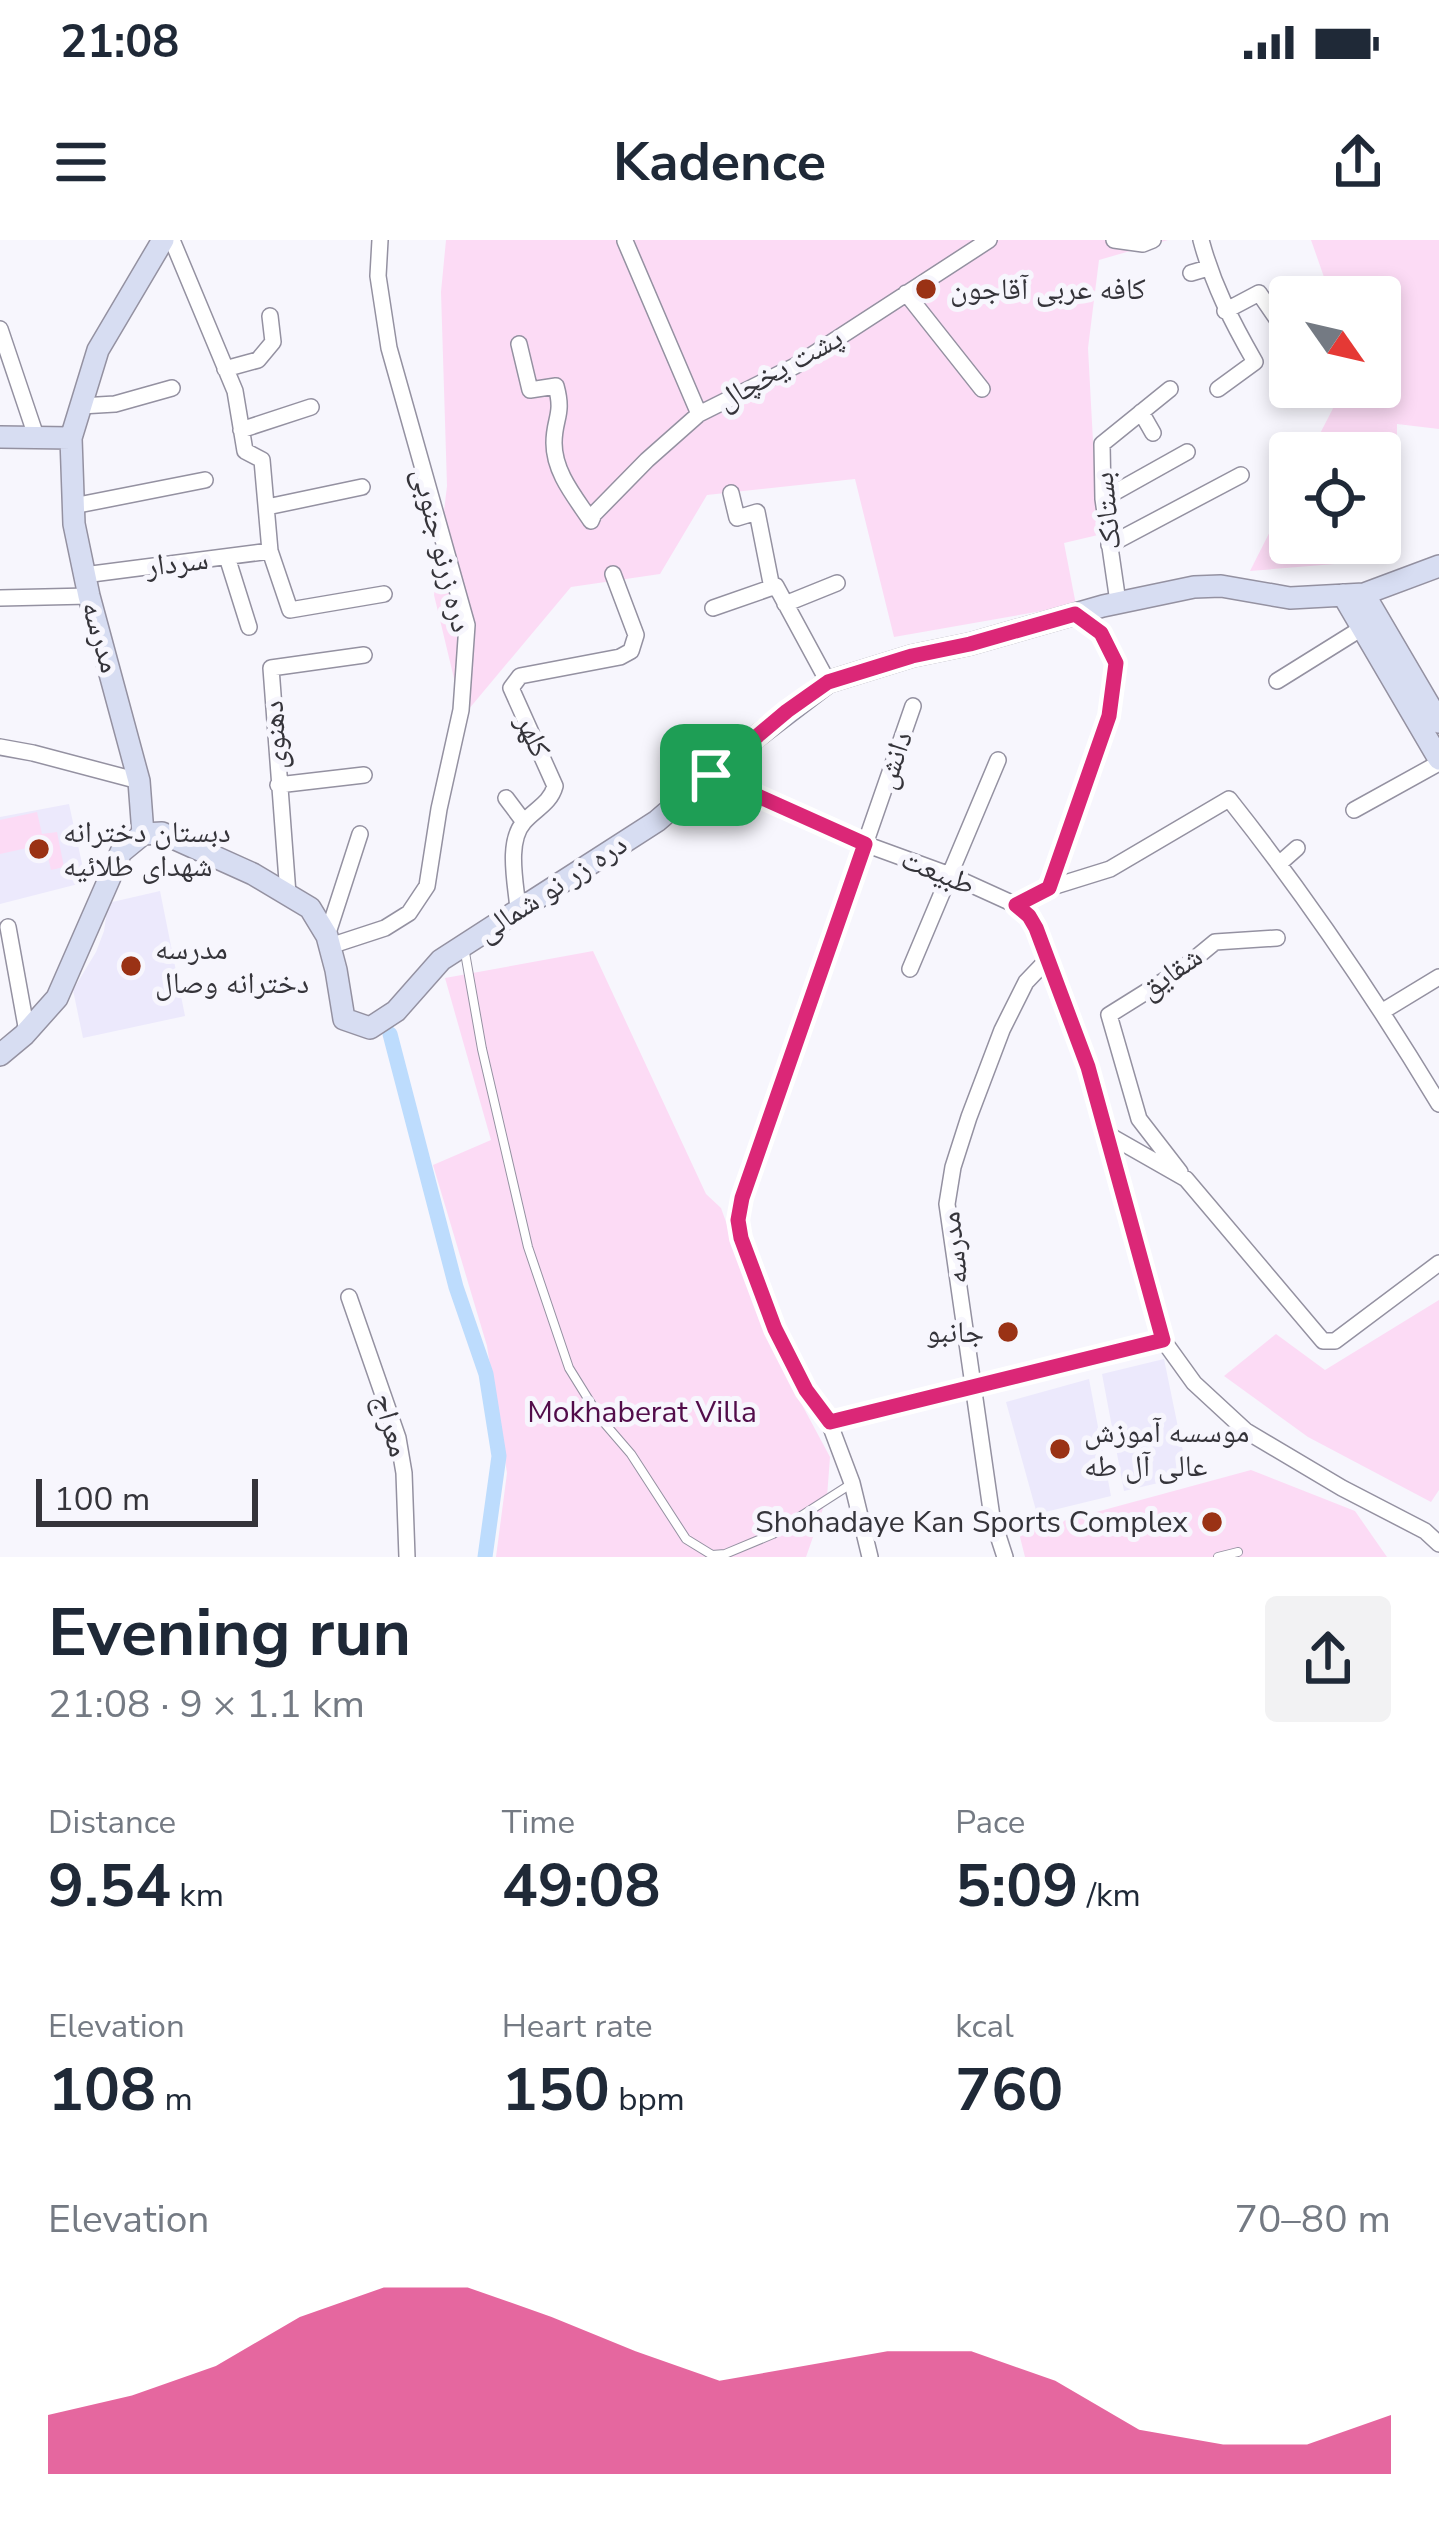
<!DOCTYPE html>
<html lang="en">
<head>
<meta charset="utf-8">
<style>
	:root { --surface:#fff; --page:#f2f2f3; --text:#1f2937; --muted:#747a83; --accent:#db2777 }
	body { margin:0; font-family:"Nunito Sans","Noto Naskh Arabic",sans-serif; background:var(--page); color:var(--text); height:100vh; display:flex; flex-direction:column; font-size:45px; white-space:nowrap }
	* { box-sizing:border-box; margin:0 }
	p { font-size:39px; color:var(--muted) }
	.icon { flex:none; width:66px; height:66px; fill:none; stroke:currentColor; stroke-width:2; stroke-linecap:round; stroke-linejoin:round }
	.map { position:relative; height:1317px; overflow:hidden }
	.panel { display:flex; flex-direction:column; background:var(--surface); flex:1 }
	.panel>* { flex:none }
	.needle { width:78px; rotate:124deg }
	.controls { position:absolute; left:1269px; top:36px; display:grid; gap:24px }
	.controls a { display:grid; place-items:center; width:132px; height:132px; border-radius:12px; background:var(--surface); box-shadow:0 6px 18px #0003; font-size:60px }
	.scale { position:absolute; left:36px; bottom:30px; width:222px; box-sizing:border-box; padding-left:12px; border:6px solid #35343a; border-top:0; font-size:33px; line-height:42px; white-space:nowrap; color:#35343a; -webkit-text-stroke:9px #f7f6fd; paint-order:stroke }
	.pin { position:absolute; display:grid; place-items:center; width:102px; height:102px; color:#fff; margin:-51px; border-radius:24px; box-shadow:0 6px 18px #0006 }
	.round { display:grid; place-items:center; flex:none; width:126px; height:126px; border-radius:12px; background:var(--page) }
	.summary { display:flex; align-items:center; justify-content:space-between; height:204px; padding:0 48px }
	h1 { font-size:66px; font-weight:700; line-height:90px }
	.metrics { display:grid; grid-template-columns:repeat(3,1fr); gap:18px; height:204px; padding:12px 48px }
	.metrics div { display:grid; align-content:center }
	.metrics b { font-size:60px; font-weight:700 }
	.metrics small { font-size:33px; font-weight:400 }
	.metrics p { font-size:33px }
	.chart { height:336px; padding:24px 48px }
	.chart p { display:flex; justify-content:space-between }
	.chart svg { width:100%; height:216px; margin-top:12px; fill:var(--accent); opacity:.7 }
	.status { display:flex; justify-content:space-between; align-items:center; height:84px; padding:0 60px; background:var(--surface); direction:ltr }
	.status svg { height:33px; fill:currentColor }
	header { display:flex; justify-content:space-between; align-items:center; height:156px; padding:0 48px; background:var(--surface); font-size:54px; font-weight:700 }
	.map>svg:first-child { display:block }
	.built { fill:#ece9fc }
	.green { fill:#fcdbf5 }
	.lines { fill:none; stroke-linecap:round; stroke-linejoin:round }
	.canal { stroke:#bddcfd; stroke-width:15 }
	.lane-casing { stroke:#9491a1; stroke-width:10 }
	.street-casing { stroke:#9491a1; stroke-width:18 }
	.secondary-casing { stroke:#9491a1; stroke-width:24 }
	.lane { stroke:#fff; stroke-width:8 }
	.street { stroke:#fff; stroke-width:15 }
	.secondary { stroke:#d7ddf2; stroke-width:21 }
	.route-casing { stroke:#fff; stroke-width:24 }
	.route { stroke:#db2777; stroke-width:15 }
	.poi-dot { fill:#9a3215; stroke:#f7f6fd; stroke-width:4.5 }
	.labels { text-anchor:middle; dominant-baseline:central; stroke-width:10; stroke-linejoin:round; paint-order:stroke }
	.poi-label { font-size:30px; fill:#35343a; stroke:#f7f6fd; text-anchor:start }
	.street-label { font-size:30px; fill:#35343a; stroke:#f7f6fd }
	.park-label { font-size:30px; fill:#520c4a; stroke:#f7f6fd }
</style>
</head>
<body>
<div class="status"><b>21:08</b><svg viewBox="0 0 49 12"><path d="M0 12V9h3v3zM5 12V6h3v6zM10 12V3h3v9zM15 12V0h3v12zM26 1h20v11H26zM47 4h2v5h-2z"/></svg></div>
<header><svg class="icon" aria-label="menu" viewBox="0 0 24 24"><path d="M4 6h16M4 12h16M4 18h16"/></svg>Kadence<svg class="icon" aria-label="share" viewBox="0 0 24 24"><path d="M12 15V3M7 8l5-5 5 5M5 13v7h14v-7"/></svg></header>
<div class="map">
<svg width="1439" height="1317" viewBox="0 0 1439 1317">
	<rect width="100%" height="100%" fill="#f7f6fd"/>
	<!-- built -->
	<path class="built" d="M69,564L86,642L0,664V577Z
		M160,651L185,776L83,798L73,750L96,712L104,691L108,663Z
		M1164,1119L1188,1236L1124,1251L1102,1134Z
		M1089,1139L1111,1256L1037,1274L1006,1162Z"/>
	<!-- green -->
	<path class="green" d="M446,0H1168L1099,20L1088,108L1098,295L1064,303L1076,365L894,397L855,239L707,255L660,334L571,347L463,476L434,355L447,246L441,52Z
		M1311,0H1439V189L1397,184L1396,319L1250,331L1290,252V303H1380V213H1310L1344,147H1380V57H1331Z
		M37,572L42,594L57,592L64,627L51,630L45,604L0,614V580Z
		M593,711L706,954L721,968L771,1107L830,1217L827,1257L806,1317H496L507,1233L487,1106L433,925L491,900L445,738Z
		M1439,1060V1250L1431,1262L1308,1197L1224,1136L1276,1094L1325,1130Z
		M1251,1230L1355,1271L1387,1317H1025L1019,1293Z"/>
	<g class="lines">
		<!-- canal -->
		<path class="canal" d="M390,794L456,1047L486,1134L499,1216L485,1317"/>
		<!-- lane casing -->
		<g class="lane-casing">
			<path id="lane" d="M1050,647L1109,476L1116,423L1101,393L1077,376
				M464,707L482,809L528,1007L569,1128L600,1178L631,1214L686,1299L712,1315L725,1314L773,1294L851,1244
				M1218,1317L1238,1312"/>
		</g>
		<!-- street casing -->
		<g class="street-casing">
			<path id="street" d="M172,0L235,151L245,211L262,220L270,311L290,370L384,354
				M1114,0L1143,4L1153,0
				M1201,0C1213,45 1232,82 1255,122L1218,149
				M625,1L699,174
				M1191,33L1208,28
				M906,53L982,149
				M1225,71L1259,53L1290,98
				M0,89L36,196
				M519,104L530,150L556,146C564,175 554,178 554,203C554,233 576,258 591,281L594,274L647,220L699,174L795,126L989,0
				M225,129L258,120L273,102L270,76
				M81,166L115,164L172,148
				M1141,172L1153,193
				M241,190L311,167
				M731,253L737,278L757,272L772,348
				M1103,259L1187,212
				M73,266L205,240
				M267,267L362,247
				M1109,305L1241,235
				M227,317L249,387
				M84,335L270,311
				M0,358L89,356
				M1118,362L1103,259L1102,204L1170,149
				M785,364L837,343
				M713,368L776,346L828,442
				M1277,441L1362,388
				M0,507L33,513L139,541
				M711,535L865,604L950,635L1016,665L1029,676L1036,688L1066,763L1088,827L1163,1100L1194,1143L1246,1191L1342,1248L1425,1291L1439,1304
				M278,545L364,535
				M506,558L524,582
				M1354,570L1439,523
				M1280,623L1297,608
				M288,654L271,428L364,415
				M1016,665L1049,648L1110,629L1229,559C1306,656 1375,758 1439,864
				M518,669C516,644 506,602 524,582C535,569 550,564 555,546L511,448L520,436L620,417L631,411L636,395L613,334
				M8,687L27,792
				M327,696L360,594
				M330,706L385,688L409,673L427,646L439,569L461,470L467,385L389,108L378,36L380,0
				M910,729L998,520
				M1383,771L1439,737
				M1107,894L1186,939L1323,1101H1335L1439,1023
				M1180,932L1139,879L1109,775L1181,730L1215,702L1277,698
				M349,1057L398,1198L404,1233L407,1317
				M829,1182L1163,1100
				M870,1317L852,1243L829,1182L806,1150L775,1089L741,999L738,979L742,958L913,466
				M1005,1317L992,1277L947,964L953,927L969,877L1002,790L1026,742L1048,719"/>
		</g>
		<!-- secondary casing -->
		<g class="secondary-casing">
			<path id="secondary" d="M0,197L71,198
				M1364,354L1439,482
				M1343,355L1439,519
				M143,594L139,541L89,356L74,284L71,198L98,110L163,0
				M0,815L24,795L57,758L121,612L143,594L162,593L253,634L310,668L327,696L336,730L344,779L370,788L396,771L441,720L657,581L743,507L828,442L912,416L970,404L1103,366L1194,347L1221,346L1290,358L1364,354L1439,326"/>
		</g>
		<!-- lane -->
		<use href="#lane" class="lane"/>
		<!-- street -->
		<use href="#street" class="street"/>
		<!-- secondary -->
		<use href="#secondary" class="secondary"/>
	</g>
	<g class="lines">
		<!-- route casing -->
		<g class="route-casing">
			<path id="route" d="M1075,374L1101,393L1116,423L1109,476L1049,648L1016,665L1029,676L1036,688L1088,827L1163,1100L830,1182L806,1150L775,1089L741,998L738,980L742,958L865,604L711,535L787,471L828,442L912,416L970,404Z"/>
		</g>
		<!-- route -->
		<use href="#route" class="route"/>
	</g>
	<!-- markers -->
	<g class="poi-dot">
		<circle cx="926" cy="49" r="12"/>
		<circle cx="39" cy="609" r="12"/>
		<circle cx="131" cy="726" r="12"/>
		<circle cx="1008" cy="1092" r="12"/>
		<circle cx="1060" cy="1209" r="12"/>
		<circle cx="1212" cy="1282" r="12"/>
	</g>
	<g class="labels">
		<!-- poi labels -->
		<g class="poi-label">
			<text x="950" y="49">کافه عربی آقاجون</text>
			<text x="63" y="592">دبستان دخترانه<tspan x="63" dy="34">شهدای طلائیه</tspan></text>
			<text x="155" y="709">مدرسه<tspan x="155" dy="34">دخترانه وصال</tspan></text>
			<text x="984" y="1092" text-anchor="end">جانبو</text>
			<text x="1084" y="1192">موسسه آموزش<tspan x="1084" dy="34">عالی آل طه</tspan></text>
			<text x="1188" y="1282" text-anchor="end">Shohadaye Kan Sports Complex</text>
		</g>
		<!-- street labels -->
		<g class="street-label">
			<text transform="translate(780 129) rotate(-29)">پشت یخچال</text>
			<text transform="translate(1107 271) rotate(-96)">بستانک</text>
			<text transform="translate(442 310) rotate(76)">دره زرنو جنوبی</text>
			<text transform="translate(177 323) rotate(-7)">سردار</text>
			<text transform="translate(101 397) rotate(74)">مدرسه</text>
			<text transform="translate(275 495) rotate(-93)">دهنوی</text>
			<text transform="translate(533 496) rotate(66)">کلهر</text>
			<text transform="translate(894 520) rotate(-71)">دانش</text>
			<text transform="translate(938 632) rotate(22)">طبیعت</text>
			<text transform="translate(552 648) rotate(-33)">دره زر نو شمالی</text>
			<text transform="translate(1171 733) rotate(-35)">شقایق</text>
			<text transform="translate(954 1008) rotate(-97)">مدرسه</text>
			<text transform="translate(391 1185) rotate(74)">معراج</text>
		</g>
		<!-- park labels -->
		<g class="park-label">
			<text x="642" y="1172">Mokhaberat Villa</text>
		</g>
	</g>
</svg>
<div class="controls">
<a><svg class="needle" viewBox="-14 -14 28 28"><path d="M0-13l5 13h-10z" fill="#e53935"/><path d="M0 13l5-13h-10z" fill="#747a83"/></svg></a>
<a><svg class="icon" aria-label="locate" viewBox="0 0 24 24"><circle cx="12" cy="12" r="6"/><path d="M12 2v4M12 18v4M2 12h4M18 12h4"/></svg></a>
</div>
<div class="scale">100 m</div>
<div class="pin" style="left:711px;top:535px;background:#1e9e55"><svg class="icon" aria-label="arrive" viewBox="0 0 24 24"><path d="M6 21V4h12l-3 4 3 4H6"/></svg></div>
</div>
<section class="panel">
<div class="summary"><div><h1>Evening run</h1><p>21:08 · 9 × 1.1 km</p></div><a class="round"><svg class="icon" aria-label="share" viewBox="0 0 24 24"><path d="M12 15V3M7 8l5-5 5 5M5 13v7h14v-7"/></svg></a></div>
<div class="metrics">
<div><p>Distance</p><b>9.54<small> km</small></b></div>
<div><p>Time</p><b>49:08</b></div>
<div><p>Pace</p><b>5:09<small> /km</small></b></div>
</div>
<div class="metrics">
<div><p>Elevation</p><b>108<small> m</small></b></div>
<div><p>Heart rate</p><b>150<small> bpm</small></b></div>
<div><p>kcal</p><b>760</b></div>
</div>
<div class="chart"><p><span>Elevation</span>70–80 m</p>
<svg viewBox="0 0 160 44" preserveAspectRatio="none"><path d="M0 44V32L10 28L20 22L30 12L40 6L50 6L60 12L70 19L80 25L90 22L100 19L110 19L120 25L130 35L140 38L150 38L160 32V44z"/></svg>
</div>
</section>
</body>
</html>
